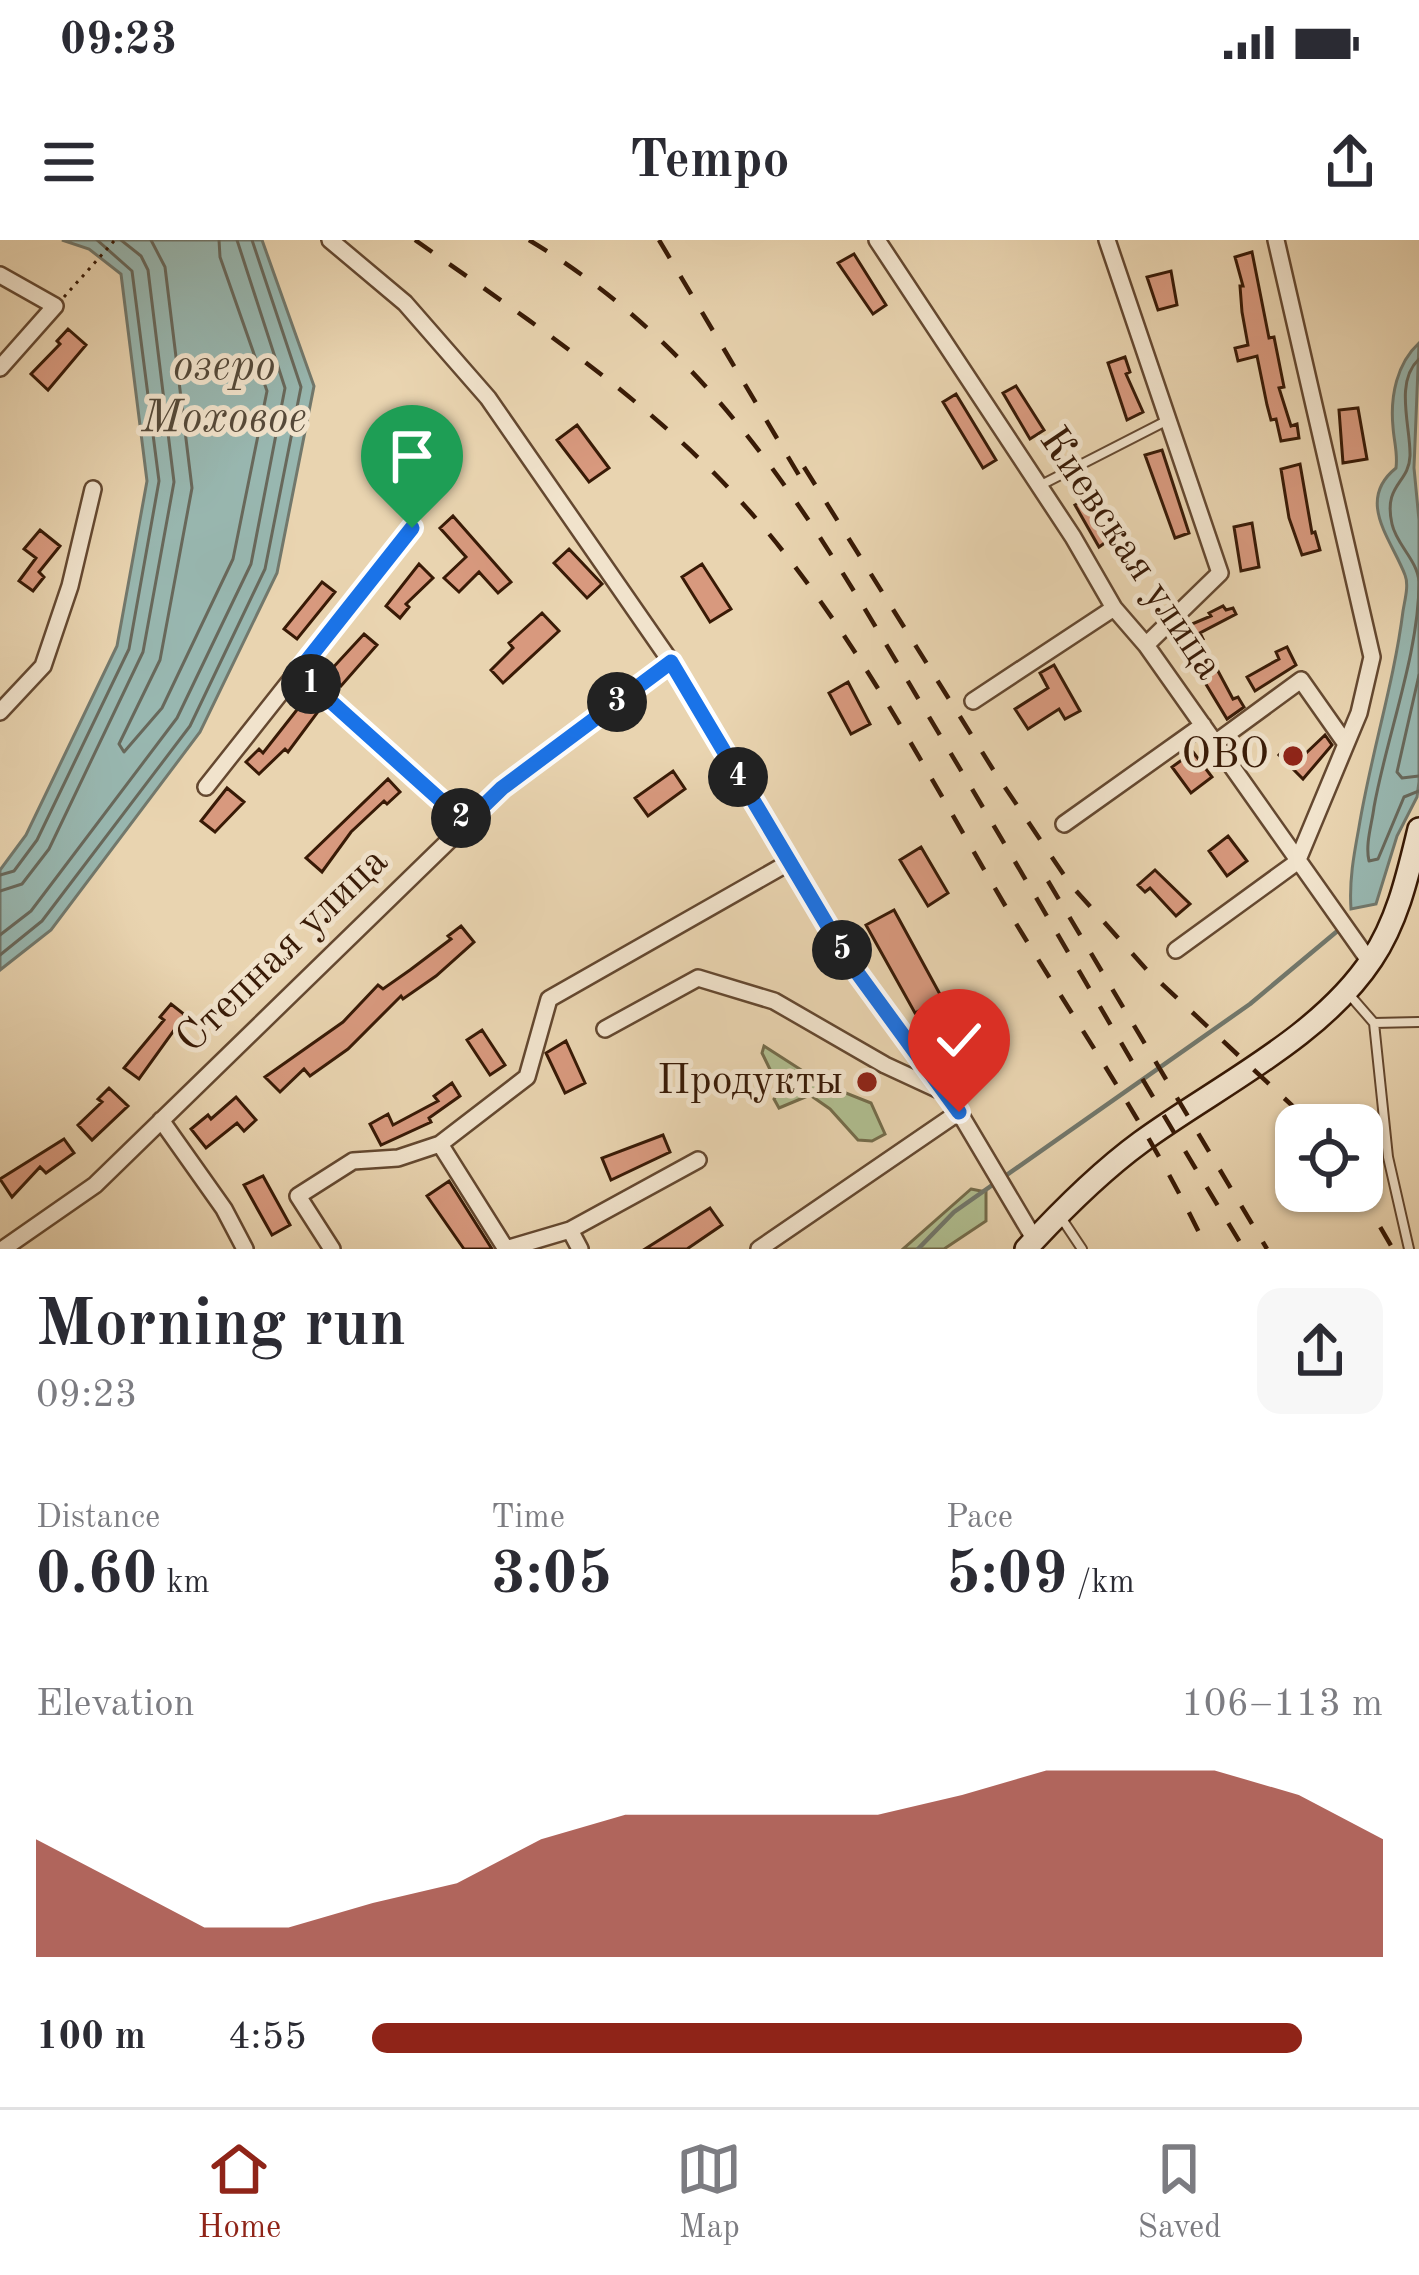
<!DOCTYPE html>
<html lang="en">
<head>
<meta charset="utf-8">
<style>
	:root { --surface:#fff; --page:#f7f7f7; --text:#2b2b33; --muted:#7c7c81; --line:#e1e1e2; --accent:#8f2418 }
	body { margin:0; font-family:"Old Standard TT",serif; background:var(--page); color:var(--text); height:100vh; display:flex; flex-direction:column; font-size:45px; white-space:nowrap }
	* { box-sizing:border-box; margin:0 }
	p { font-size:39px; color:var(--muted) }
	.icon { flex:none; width:66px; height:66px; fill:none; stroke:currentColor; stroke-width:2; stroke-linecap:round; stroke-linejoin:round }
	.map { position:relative; height:1009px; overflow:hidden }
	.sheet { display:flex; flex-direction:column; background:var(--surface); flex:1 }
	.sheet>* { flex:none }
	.controls { position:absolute; left:1275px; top:864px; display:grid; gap:24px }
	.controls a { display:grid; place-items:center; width:108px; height:108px; border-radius:24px; background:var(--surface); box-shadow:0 3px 9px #0004; font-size:60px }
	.pin { position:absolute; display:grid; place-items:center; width:102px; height:102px; color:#fff; margin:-123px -51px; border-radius:50% 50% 50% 0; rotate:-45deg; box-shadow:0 0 12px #0007 }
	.pin .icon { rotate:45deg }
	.km { position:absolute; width:60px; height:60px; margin:-30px; border-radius:50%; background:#222; color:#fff; font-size:33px; line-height:60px; text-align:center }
	.round { display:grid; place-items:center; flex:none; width:126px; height:126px; border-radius:24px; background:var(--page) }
	.head { display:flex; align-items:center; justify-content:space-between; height:204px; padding:0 36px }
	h1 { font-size:66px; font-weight:600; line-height:90px }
	.metrics { display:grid; grid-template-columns:repeat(3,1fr); gap:18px; height:204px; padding:12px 36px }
	.metrics div { display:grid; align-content:center }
	.metrics b { font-size:60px; font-weight:600 }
	.metrics small { font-size:33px; font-weight:400 }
	.metrics p { font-size:33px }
	.chart { height:336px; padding:24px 36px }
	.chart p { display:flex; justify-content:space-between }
	.chart svg { width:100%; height:216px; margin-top:12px; fill:var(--accent); opacity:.7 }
	ul { padding:0 36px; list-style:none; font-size:39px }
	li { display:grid; grid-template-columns:192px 144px 1fr; align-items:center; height:90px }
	li i { height:30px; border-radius:15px; background:var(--accent) }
	.status { display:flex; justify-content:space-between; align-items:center; height:84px; padding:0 60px; background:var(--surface); direction:ltr }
	.status svg { height:33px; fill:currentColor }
	header { display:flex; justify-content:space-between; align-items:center; height:156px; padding:0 36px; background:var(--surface); font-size:54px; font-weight:600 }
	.tabs { display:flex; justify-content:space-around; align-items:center; height:168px; border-top:3px solid var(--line); background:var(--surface); font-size:33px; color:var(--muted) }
	.tabs a { display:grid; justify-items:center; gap:6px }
	.tabs .active { color:var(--accent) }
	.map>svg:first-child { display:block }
	.green { fill:#b0be90; stroke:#746c4b; stroke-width:3 }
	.water { fill:#98b7b0; stroke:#72786c; stroke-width:3 }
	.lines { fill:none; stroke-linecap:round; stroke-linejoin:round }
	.shore { stroke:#68685b; stroke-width:3 }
	.stream { stroke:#72786c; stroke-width:4.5 }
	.building { fill:#d8997e; stroke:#381a06; stroke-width:3 }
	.lane-casing { stroke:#644830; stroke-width:12 }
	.street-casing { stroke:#644830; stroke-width:20 }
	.secondary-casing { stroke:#381a06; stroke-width:26 }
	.path { stroke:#381a06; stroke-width:3; stroke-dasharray:3 6; stroke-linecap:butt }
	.lane { stroke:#f1e3cc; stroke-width:8 }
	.street { stroke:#f1e3cc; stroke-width:15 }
	.secondary { stroke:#f1e3cc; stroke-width:21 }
	.rail { stroke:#381a06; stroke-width:4.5; stroke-dasharray:21 21; stroke-linecap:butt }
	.route-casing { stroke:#fff; stroke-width:24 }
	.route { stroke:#1a73e8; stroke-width:15 }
	.poi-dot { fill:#8f2418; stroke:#f1e3cc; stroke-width:4.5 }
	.labels { text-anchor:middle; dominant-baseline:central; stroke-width:10; stroke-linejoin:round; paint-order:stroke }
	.street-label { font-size:42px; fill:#381a06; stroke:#f1e3cc }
	.poi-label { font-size:42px; fill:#381a06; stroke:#f1e3cc; text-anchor:end }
	.water-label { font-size:45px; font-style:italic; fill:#554939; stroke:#f1e3cc }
</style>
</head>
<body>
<div class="status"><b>09:23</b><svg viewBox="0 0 49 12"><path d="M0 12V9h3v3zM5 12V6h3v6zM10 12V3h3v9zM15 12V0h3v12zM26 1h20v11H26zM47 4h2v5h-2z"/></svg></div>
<header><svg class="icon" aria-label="menu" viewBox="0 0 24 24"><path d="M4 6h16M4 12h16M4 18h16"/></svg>Tempo<svg class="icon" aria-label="share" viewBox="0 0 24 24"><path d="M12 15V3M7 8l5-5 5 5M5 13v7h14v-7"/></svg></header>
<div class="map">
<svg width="1419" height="1009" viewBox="0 0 1419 1009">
	<rect width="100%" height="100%" fill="#e9d4b0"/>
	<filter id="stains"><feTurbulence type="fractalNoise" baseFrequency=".00167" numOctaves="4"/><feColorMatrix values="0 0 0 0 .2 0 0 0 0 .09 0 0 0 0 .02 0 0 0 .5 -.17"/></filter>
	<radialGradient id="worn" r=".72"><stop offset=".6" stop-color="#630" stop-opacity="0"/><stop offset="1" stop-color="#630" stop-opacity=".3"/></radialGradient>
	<!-- green -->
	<path class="green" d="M764,806L823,844L871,863L885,894L872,901L858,900L830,869L810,855L779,868L774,859L780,850L762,813Z
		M971,949L986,952V981L944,1009H903Z"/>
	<!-- water -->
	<path class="water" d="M62,0H262L314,146L277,333L200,492L51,690L0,730V630L26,595L117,406L147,241L121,34L89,9Z
		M1419,103L1414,228L1419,280V542L1417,557L1397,596L1376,664L1351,669C1349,640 1354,614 1359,587C1371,514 1394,443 1403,371C1405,359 1409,345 1405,335C1392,300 1355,261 1396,228C1398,213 1394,202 1393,187C1390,156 1397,123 1419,103Z"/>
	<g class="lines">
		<!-- shore -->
		<path class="shore" d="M151,0L165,27L192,248L160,420L119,504L124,512L162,468L233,319L267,151L220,17L219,0
			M1419,119C1394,142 1411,188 1410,216C1409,244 1383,244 1392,284C1396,304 1418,321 1419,342C1419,413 1387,495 1374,567C1372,584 1365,604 1369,621L1378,619L1404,557L1419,551
			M1419,435L1397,532L1402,538L1419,536
			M0,635L14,631L37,600L129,409L159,241L132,31L97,0
			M0,651L22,644L49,609L143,412L174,242L148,30L141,16L121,0
			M0,695L31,671L177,478L251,324L285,148L237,0
			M0,715L42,681L190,486L265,329L301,147L252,0"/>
		<!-- stream -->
		<path class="stream" d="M918,1009L954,972L1250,764L1341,688"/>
	</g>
	<!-- building -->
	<path class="building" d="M1252,12L1269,98L1274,97L1284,147L1279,148L1291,186L1297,184L1299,198L1281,201L1276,179L1271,180L1267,165L1257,116L1238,121L1235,108L1248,105L1242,72L1240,46H1243L1235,17Z
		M854,14L886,65L873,74L838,23Z
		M1171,31L1177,65L1158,70L1147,37Z
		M68,89L86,105L48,150L31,134L60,104L57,101Z
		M1125,117L1130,132L1126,134L1143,172L1127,180L1108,123Z
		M1016,146L1044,190L1030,199L1003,153Z
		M956,154L996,220L983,228L943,162Z
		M1358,168L1367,219L1343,223L1339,170Z
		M577,185L609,228L589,242L557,200Z
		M1162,210L1189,293L1175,298L1145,215Z
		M1300,224L1312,293L1315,292L1320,310L1302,315L1289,278L1281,229Z
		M1091,256L1113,297L1099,307L1075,265Z
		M453,276L511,342L498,353L479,332L459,352L444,338L466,317L440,288Z
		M1252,283L1259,327L1241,331L1234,287Z
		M40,290L60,306L39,332L44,337L33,351L19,341L36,318L24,309Z
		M569,309L602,344L587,358L554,323Z
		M419,324L433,338L406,364L409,367L400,378L386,366Z
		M702,324L731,369L710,382L682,337Z
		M322,342L335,352L297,399L284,389Z
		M1223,366L1226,370L1233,368L1236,374L1200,393L1203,399L1187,406L1180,389L1211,376L1209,373Z
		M542,373L559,391L503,443L491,430L513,408L509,403Z
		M364,394L377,405L341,446L327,434Z
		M1287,407L1296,425L1255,451L1247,437L1279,419L1276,412Z
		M1211,418L1233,459L1238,457L1244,467L1227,479L1195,426Z
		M1054,425L1080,471L1065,479L1059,469L1028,489L1015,469L1048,448L1040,433Z
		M848,442L870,484L851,494L829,453Z
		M307,457L320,469L288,512L285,509L259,534L246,522L259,509L263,513Z
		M1325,495L1332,505L1303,539L1279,515L1290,504L1303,516Z
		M1193,512L1212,537L1191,553L1172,527Z
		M673,531L685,549L648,576L635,558Z
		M388,539L400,552L387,564L384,561L351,592L322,632L306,618Z
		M227,548L244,562L215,592L201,581Z
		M1228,596L1247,621L1227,636L1209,611Z
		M921,607L948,653L928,666L900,620Z
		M1155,630L1190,664L1176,676L1150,648L1145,652L1138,645Z
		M894,670L942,758L915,773L866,685Z
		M461,686L474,702L436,736L403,759L401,756L348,809L310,836L304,829L280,852L265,837L343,782L378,745L383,749L410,730L451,699L448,696Z
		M171,764L185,775L139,839L124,828L164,780L160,777Z
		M482,790L505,825L490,835L467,800Z
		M566,801L585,843L565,853L546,813Z
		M452,843L460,856L429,878L431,882L381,905L370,884L388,874L393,885L438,861L434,856Z
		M109,848L128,866L92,900L78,885L102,862L98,859Z
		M236,857L256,880L244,891L237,883L206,908L191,889L208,875L211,879Z
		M663,895L670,912L611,940L602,918Z
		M64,899L74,913L46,933L40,927L12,957L0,939Z
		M263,936L290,985L272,995L244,945Z
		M449,941L492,1009H464L427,956Z
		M710,968L722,985L687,1009H645Z"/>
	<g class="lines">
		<!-- lane casing -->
		<g class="lane-casing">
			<path id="lane" d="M1041,245L1166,181
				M1347,752L1374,783L1388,917L1409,1009
				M1374,783L1419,782
				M1060,976L1082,1009"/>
		</g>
		<!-- street casing -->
		<g class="street-casing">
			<path id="street" d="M330,0L405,63L488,158L671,422L848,720L959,872L1035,1000
				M877,0L1073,297L1114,368L1146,405L1370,722
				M1107,0L1220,333L1146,405
				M0,35L55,66L0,128
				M298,432L467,583
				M973,461L1114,368
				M0,472L43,426L70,346L93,249
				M1215,503L1301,440L1346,504
				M206,547L411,288
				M1064,584L1203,485
				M1176,710L1297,622L1359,473L1372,417L1276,0
				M605,789L698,738L774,761L885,825L939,850
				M161,880L224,969L245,1009
				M440,904L506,1009L570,990
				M3,1009L95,945L503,548L671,422
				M332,1009L298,956L353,921L398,918L440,904L527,837L549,759L788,623
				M580,1009L570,990L698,920
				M759,1009L959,872"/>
		</g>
		<!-- secondary casing -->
		<g class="secondary-casing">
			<path id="secondary" d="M1026,1009C1061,971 1100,932 1141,902C1216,847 1320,798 1372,719C1398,680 1408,634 1419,589"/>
		</g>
		<!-- path -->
		<path class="path" d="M64,57L115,0"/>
		<!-- lane -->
		<use href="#lane" class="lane"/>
		<!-- street -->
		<use href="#street" class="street"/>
		<!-- secondary -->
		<use href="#secondary" class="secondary"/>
		<!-- rail -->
		<path class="rail" d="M415,0C519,73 626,145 716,235C840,361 919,521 1009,672C1076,783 1152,892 1207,1009
			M529,0C733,123 829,310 947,507C1047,674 1143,843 1244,1009
			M659,0L806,247
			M804,227L994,531L1070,644L1147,730L1313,885
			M1048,641L1267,1009
			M1359,951L1393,1009"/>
	</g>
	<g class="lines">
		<!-- route casing -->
		<g class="route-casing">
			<path id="route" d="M412,288L298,432L466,583L502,548L671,422L848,720L959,872"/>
		</g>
		<!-- route -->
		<use href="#route" class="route"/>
	</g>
	<!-- markers -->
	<g class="poi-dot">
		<circle cx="1293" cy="516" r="12"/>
		<circle cx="867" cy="842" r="12"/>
	</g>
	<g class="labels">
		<!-- street labels -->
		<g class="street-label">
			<text transform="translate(1130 314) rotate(56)">Киевская улица</text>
			<text transform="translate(283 711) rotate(-44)">Степная улица</text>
		</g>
		<!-- poi labels -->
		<g class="poi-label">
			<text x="1269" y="516">ОВО</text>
			<text x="843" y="842">Продукты</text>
		</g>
		<!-- water labels -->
		<g class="water-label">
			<text x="224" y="127">озеро<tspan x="224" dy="52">Моховое</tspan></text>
		</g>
	</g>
	<rect width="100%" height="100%" filter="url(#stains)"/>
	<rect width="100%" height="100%" fill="url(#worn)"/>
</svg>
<div class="controls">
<a><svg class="icon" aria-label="locate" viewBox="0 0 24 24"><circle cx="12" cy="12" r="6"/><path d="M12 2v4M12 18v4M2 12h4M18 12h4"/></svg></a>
</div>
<div class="pin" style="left:412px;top:288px;background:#1e9e55"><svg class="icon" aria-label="arrive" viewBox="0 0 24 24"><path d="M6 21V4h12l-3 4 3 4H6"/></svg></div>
<div class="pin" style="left:959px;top:872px;background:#d93025"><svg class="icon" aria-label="check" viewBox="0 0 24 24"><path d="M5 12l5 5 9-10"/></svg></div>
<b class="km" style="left:311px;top:444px">1</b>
<b class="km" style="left:461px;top:578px">2</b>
<b class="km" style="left:617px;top:462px">3</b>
<b class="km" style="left:738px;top:537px">4</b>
<b class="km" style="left:842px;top:710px">5</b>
</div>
<section class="sheet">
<div class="head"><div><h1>Morning run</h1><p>09:23</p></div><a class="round"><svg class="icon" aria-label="share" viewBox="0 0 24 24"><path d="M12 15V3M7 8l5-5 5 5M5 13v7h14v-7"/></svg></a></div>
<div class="metrics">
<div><p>Distance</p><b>0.60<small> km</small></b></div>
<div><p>Time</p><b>3:05</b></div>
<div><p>Pace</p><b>5:09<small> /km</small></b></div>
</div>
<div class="chart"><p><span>Elevation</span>106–113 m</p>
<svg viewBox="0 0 160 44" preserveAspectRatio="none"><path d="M0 44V20L10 29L20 38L30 38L40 33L50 29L60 20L70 15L80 15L90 15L100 15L110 11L120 6L130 6L140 6L150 11L160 20V44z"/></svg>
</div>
<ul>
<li><b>100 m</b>4:55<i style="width:92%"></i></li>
</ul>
</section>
<nav class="tabs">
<a class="active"><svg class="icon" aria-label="home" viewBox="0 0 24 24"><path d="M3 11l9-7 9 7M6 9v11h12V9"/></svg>Home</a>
<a><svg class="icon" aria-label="map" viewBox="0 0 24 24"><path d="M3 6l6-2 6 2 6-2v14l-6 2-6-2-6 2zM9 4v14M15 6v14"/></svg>Map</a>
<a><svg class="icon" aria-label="saved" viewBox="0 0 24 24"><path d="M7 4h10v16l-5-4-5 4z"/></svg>Saved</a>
</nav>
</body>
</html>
